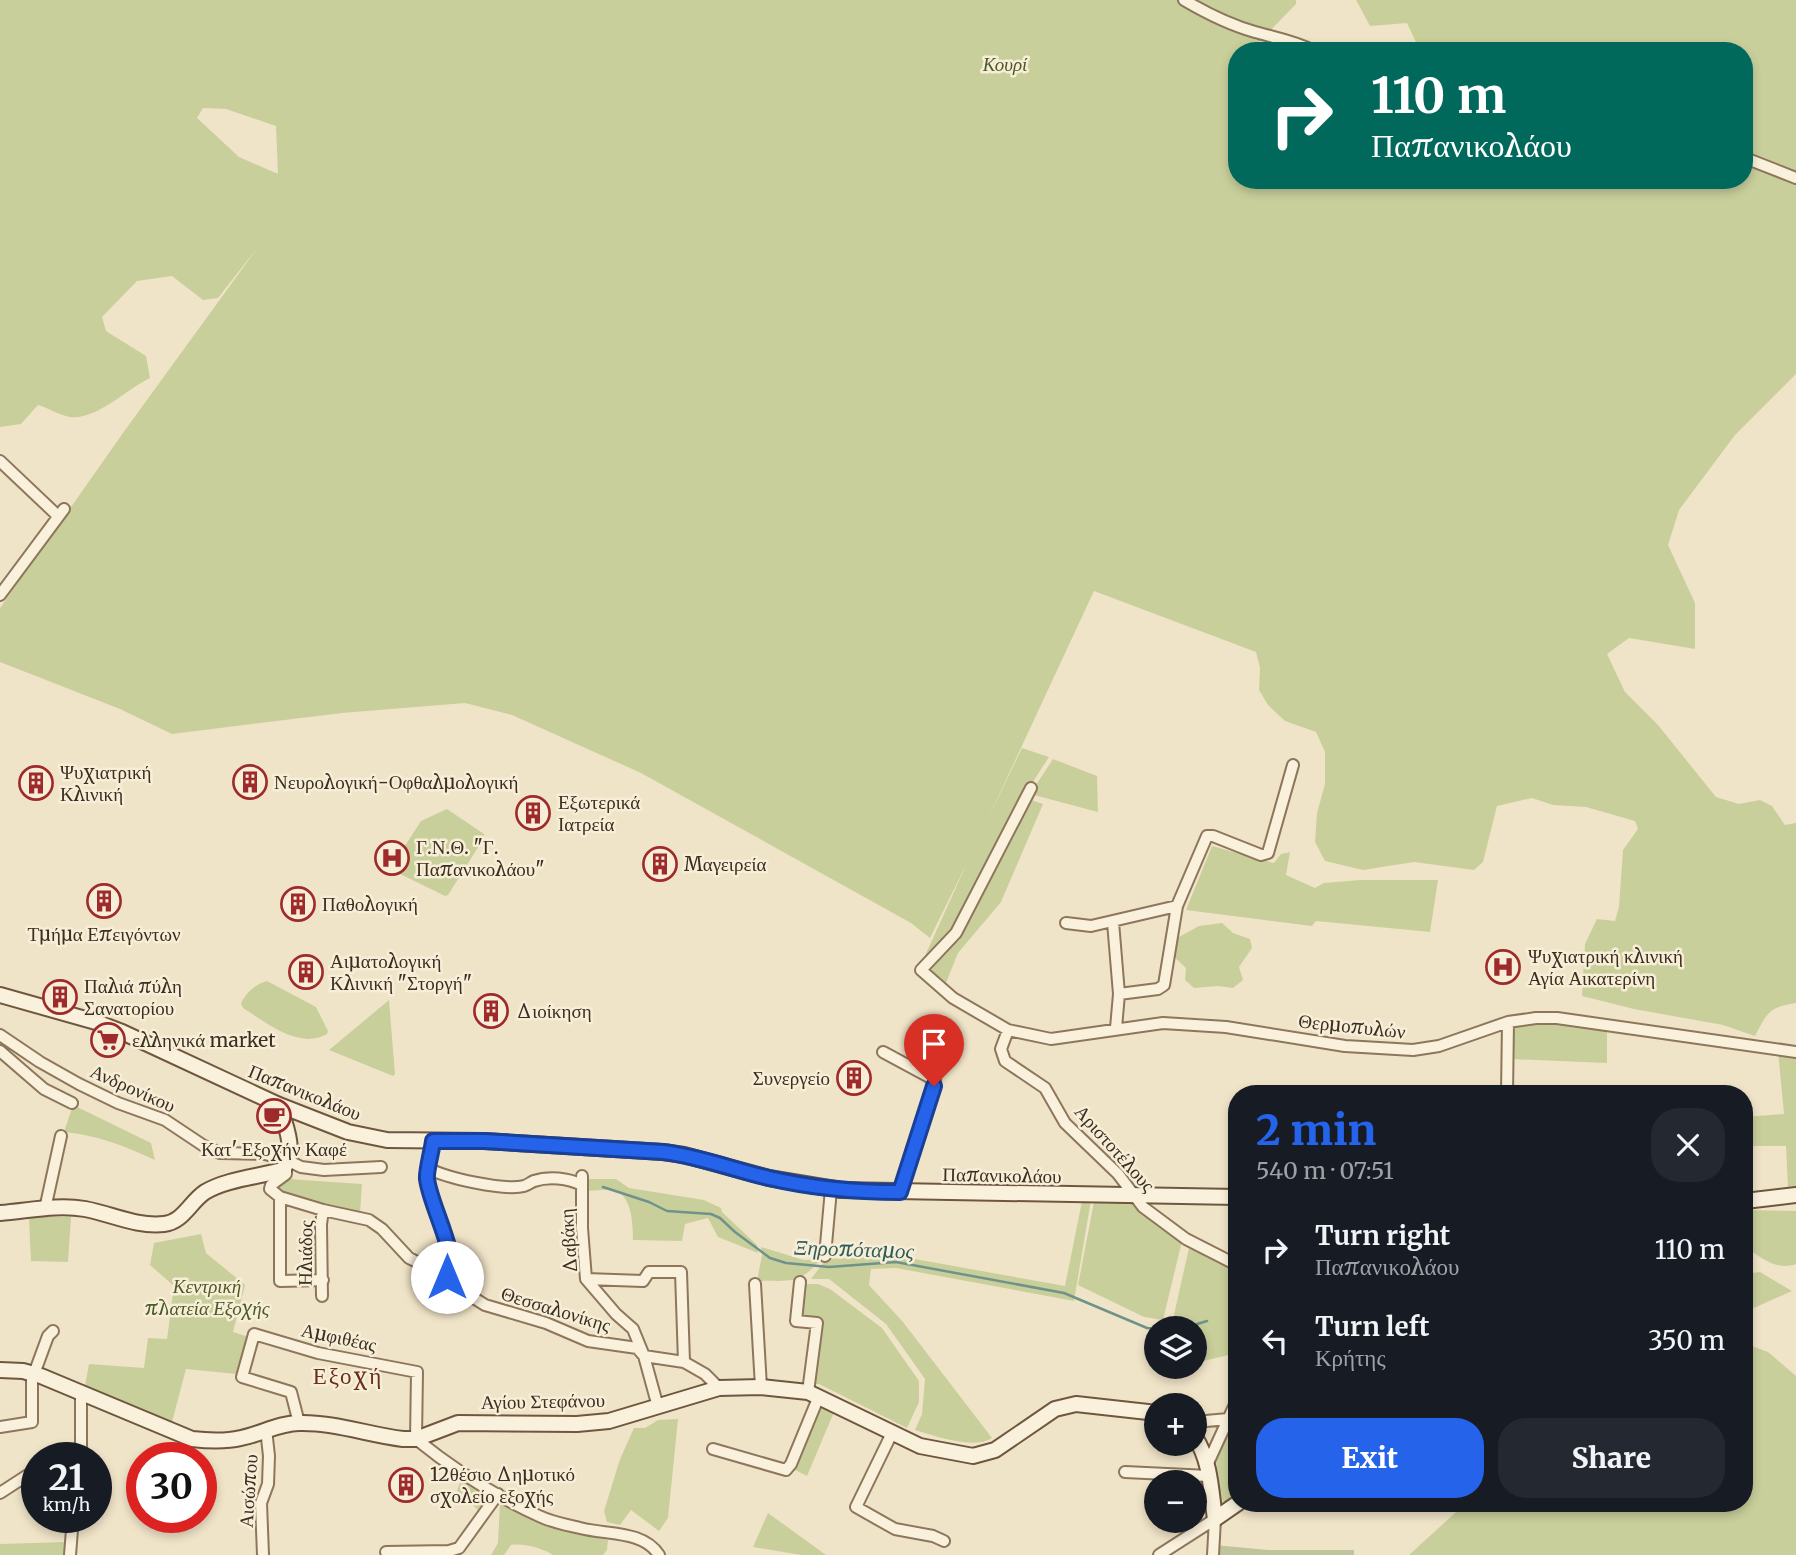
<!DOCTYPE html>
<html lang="en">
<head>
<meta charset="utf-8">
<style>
  body { margin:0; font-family:Merriweather,serif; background:#242831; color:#f1f3f6; height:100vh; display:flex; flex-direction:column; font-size:26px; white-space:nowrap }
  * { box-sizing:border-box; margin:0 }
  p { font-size:23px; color:#9ea1a6 }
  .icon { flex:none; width:38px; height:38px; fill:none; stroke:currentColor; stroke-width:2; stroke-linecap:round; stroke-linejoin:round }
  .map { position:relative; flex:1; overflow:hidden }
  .drawer { position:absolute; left:1228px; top:1085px; width:525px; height:427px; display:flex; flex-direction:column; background:#171b24; border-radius:28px; box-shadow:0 4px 10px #0003 }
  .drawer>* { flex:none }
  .banner { position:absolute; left:1228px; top:42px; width:525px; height:147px; border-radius:28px; box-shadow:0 4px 10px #0003; background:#00695c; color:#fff; overflow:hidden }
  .fabs { position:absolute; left:1144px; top:1316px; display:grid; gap:14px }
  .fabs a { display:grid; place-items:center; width:63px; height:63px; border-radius:50%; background:#171b24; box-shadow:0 4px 10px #0003; font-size:35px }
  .speed { position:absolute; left:21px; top:1442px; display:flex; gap:14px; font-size:35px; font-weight:700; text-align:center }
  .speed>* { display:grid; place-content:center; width:91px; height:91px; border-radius:50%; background:#171b24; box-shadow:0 4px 10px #0003; line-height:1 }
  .speed small { font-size:18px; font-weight:400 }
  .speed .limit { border:10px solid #d22; background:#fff; color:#111 }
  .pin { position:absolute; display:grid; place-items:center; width:60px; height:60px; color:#fff; margin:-72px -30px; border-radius:50% 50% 50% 0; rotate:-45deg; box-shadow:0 0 7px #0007 }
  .pin .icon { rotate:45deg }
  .me { position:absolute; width:77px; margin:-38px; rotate:0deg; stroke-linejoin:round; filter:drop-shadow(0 0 5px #0008) }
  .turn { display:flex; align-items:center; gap:24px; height:147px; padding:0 28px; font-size:32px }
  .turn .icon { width:91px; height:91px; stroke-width:2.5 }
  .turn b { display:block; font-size:49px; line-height:60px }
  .round { display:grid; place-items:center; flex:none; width:74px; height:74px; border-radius:28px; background:#242831 }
  .head { display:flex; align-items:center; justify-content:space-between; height:119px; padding:0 28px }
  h1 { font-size:42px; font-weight:800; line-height:52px; color:#2563eb }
  .action { display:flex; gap:14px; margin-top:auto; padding:14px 28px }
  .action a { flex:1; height:80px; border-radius:28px; background:#2563eb; color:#fff; font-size:28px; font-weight:800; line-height:80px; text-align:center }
  .action a+a { background:#242831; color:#f1f3f6 }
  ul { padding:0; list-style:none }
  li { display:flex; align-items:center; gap:21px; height:91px; padding:0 28px }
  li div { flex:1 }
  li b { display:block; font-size:26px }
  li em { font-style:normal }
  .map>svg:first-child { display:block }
  .green { fill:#c9cf9b; fill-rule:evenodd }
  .cemetery { fill:#bfc49a }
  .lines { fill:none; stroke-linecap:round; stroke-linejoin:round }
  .stream { stroke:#6f938a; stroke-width:2.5 }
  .street-casing { stroke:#8d765c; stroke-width:14 }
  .secondary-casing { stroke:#6f573f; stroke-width:18 }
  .street { stroke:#faf1dc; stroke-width:10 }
  .secondary { stroke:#faf1dc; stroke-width:14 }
  .route-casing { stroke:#184099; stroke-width:18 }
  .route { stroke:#2563eb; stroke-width:12 }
  .labels { text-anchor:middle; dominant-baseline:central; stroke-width:5; stroke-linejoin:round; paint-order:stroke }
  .park-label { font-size:19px; font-style:italic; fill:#4d5a26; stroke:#f7eed8 }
  .poi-label { font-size:19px; fill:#3d2e20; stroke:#f7eed8; text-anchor:start }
  .street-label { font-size:19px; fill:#3d2e20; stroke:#f7eed8 }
  .water-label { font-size:21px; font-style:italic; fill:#2f5d5a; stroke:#f7eed8 }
  .quarter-label { font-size:23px; letter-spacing:2px; fill:#6b2e1e; stroke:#f7eed8 }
</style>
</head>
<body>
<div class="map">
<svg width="1796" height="1555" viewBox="0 0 1796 1555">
  <rect width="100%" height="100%" fill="#f0e4c8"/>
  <path class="green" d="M 0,0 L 1296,0 L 1296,4 L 1255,46 L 1269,51 L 1237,51 L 1237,180 L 1745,180 L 1745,51 L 1420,51 L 1407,23 L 1370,26 L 1356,0 L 1796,0 L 1796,374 L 1735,435 L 1679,510 L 1668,545 L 1695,603 L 1695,649 L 1629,638 L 1607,654 L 1625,692 L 1658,725 L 1716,797 L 1739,804 L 1760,800 L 1772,806 L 1785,825 L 1796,823 L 1796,1003 C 1769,1007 1767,1013 1755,1036 L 1723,1025 L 1634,1009 L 1582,996 L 1585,944 L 1597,919 L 1615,921 L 1619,907 L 1623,850 L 1638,829 L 1635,821 L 1586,807 L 1553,805 L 1532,798 L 1497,806 L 1483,862 L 1474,870 L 1414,862 L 1363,870 L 1325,861 L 1315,842 L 1317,813 L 1325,784 L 1325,752 L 1316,732 L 1285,721 L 1268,705 L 1259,690 L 1260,668 L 1256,652 L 1094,591 L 986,823 L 1022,748 L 1049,757 L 1027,791 L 954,931 L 926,959 L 924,958 L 967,863 L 930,938 L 911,923 L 641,773 L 512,715 L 465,703 L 342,713 L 172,734 L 120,709 L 0,662 L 0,608 L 123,433 L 258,247 L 218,298 L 203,300 L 172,276 L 137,281 L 102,317 L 106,331 L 146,356 L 150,378 C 125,390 97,420 70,417 C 59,415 48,408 38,405 L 21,424 L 0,427 ZM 203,108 L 226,109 L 276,126 L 278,174 L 239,157 L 197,118 Z
    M 1053,759 L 1097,776 L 1098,812 L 1030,794 Z
    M 1028,799 L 1043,804 L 1001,902 L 958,953 L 944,988 L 924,970 L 959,935 Z
    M 447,809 L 484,834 L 484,838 L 448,895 L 445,896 L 390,869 L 421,821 Z
    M 1212,846 L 1274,863 L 1281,854 L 1290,852 L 1286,875 L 1315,888 L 1324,883 L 1360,880 L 1438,880 L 1430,932 L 1316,921 L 1312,926 L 1186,910 Z
    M 1222,923 L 1233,933 L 1250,939 L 1252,948 L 1239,967 L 1243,980 L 1233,988 L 1218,986 L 1194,988 L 1185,980 L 1186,968 L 1173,956 L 1179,937 L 1199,926 Z
    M 267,981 L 316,1007 L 328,1031 L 327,1034 C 299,1050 267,1023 243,1008 L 241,1004 C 244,994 257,983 267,981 Z
    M 389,1000 L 395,1074 L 393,1076 L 329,1050 Z
    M 1554,1022 L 1607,1027 L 1607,1063 L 1511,1059 L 1512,1026 Z
    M 1778,1051 L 1796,1054 L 1796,1188 L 1788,1188 L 1786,1146 L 1745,1146 L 1745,1117 L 1784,1114 Z
    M 73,1105 L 151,1143 L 155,1160 C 125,1146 97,1135 64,1132 Z
    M 289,1179 L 362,1184 L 360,1214 L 279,1193 L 280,1185 Z
    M 583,1179 L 616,1179 L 629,1188 L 704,1200 L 721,1208 L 722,1212 L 757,1245 L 758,1253 L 718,1237 L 708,1218 L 685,1224 L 682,1241 L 633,1240 C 633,1224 632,1193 612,1190 C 603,1189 592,1191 583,1191 Z
    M 1091,1200 L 1074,1301 L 896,1268 L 871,1269 L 869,1285 L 903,1322 L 992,1438 C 974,1450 935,1436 915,1430 L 922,1414 L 925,1379 L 886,1324 L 829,1279 L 811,1279 L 826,1259 L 898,1256 L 1065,1286 L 1082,1201 Z
    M 1094,1202 L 1134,1202 L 1182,1241 L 1163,1320 L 1144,1317 L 1078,1285 Z
    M 1751,1210 L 1796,1211 L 1796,1264 C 1777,1271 1761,1258 1746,1247 L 1745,1218 Z
    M 36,1217 L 71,1217 L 68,1262 L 31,1261 L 29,1219 Z
    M 201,1234 L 206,1253 L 245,1285 L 233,1332 L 249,1337 L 237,1374 L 186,1369 L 172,1422 L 85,1386 L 89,1364 L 144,1368 L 148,1338 L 167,1339 L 174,1286 L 150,1265 L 154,1243 Z
    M 761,1247 L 804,1260 L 821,1259 C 798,1286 791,1280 757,1281 L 762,1255 Z
    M 1189,1248 L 1237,1271 L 1237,1353 L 1195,1363 L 1195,1328 L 1171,1328 Z
    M 1760,1272 L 1792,1291 L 1745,1312 L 1745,1274 Z
    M 803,1284 L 818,1284 L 830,1289 L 882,1328 L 919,1381 L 919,1402 L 907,1428 L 819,1384 L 813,1384 L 822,1320 L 803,1316 Z
    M 1752,1346 L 1768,1352 L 1796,1376 L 1796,1555 L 1409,1555 L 1466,1503 L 1745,1503 L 1745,1347 Z
    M 820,1406 L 834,1412 L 807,1476 L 793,1469 Z
    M 1237,1412 L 1237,1495 L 1224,1502 L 1220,1501 L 1216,1461 Z
    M 678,1419 L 668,1518 L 659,1531 L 631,1510 L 620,1525 L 607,1522 L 604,1511 L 620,1459 L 634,1428 L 645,1428 L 658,1420 Z
    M 462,1477 L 488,1495 L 478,1510 L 457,1491 Z
    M 500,1502 C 513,1505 525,1517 538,1523 C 560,1532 585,1534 608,1540 L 607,1550 L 603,1555 L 553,1555 C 542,1548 523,1543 511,1545 L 504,1555 L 491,1555 L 498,1543 Z
    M 768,1513 L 826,1555 L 801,1555 L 753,1547 Z
    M 66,1542 L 66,1555 L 0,1555 L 0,1544 Z"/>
  <path class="cemetery" d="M 1214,1545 L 1268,1550 L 1354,1550 L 1354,1555 L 1214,1555 Z"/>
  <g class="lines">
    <path class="stream" d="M 603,1187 L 649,1202 L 667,1211 L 711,1214 L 720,1218 L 735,1232 L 770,1258 L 786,1263 L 829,1267 L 896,1262 L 1064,1293 L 1147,1328 L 1157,1329
      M 1184,1328 L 1207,1321"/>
    <g class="street-casing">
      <path id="street" d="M 1184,0 C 1206,13 1230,25 1255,32 C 1276,38 1295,41 1314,51
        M 1745,158 L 1796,178
        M 0,461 L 58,516
        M 0,595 L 64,509
        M 1031,788 L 956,933 L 921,970 L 953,998 L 1008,1030 L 1051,1039 L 1163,1023 L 1226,1027 L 1345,1046 L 1413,1050 L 1439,1046 L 1508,1022 L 1536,1018 L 1557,1018 L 1796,1052
        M 1113,922 L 1119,994 L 1116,1028
        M 1066,923 L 1091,926 L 1177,906
        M 1119,994 L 1158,989 L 1164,985 L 1177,906 L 1207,836 L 1213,836 L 1261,855 L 1268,853 L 1293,765
        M 1008,1030 L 1001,1049 L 1005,1061 L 1045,1088 L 1065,1123 L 1118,1174 L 1143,1207 L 1186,1239 L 1237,1265
        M 0,1035 L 40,1062 L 79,1084 L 118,1103 L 165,1120 L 204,1146 L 220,1153 L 265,1154 L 287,1160 L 301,1167 L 324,1170 L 381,1167
        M 0,1051 L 44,1089 L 72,1103
        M 883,1052 L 935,1080 L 900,1193
        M 1507,1094 L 1508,1022
        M 433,1141 C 432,1151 426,1171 427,1179 C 431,1208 457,1250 450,1279
        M 286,1165 L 286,1174 L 271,1185 L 270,1189 L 280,1197 L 323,1210 L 369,1220 L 382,1229 L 409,1258 L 447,1277 L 461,1290 L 485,1305 L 546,1323 L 588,1341 L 637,1348 L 644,1356 L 684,1362 L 705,1374 L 719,1388
        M 428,1168 C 445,1178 505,1191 524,1186 C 528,1185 531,1182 534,1181 C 549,1176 568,1178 582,1185
        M 582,1176 L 582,1228 L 586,1279 L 616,1314 L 633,1329 L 644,1356 L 658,1407
        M 280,1197 L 280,1281 L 323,1280
        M 45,1209 L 61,1136
        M 825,1256 L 831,1189
        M 586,1279 L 643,1281 L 649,1272 L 681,1272 L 684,1362
        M 800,1282 L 796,1321 L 817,1323 L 808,1392
        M 755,1284 L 761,1387
        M 322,1296 L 321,1224 L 323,1210
        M 34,1374 L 48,1336 L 53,1331
        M 81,1391 L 81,1458
        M 1195,1422 L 1228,1419
        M 299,1423 L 291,1392 L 242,1377 L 254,1334 L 318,1353 L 417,1372 L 416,1439 C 453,1469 495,1496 539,1516 C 551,1522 567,1525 580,1528 C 606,1535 643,1530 659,1555
        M 0,1427 L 32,1422 L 32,1373
        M 892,1433 L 856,1507 L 895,1529 L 933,1536 L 944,1541
        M 713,1449 L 786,1470 L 791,1464 L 819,1396
        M 67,1458 L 82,1453
        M 1208,1463 L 1237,1400
        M 1125,1472 L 1209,1476
        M 0,1493 L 37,1469
        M 386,1552 L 449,1551 L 459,1548 L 498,1494
        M 70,1555 L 73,1517
        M 263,1555 L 261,1503 L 268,1484 L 269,1456 L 266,1429
        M 1159,1555 L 1215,1519
        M 1213,1555 L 1215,1519"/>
    </g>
    <g class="secondary-casing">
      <path id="secondary" d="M 0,995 L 96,1022 L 122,1032 L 279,1105 L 348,1132 L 387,1140 L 484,1141 L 663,1152 L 684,1155 L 769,1178 L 841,1190 L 1237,1197
        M 1745,1201 L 1796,1195
        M 0,1213 C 28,1211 57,1204 85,1209 C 112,1214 136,1227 164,1224 C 183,1222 190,1202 205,1192 C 227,1179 258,1177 282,1170 C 298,1154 285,1123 279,1105
        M 0,1370 L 23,1371 L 41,1376 L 192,1439 C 209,1441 224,1442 241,1438 C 261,1434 279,1423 299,1423 C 334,1422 369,1435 403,1439 L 416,1439 L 458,1423 L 577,1424 L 609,1421 L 719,1388 L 761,1387 L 808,1392 L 920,1446 L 973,1456 L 995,1450 L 1055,1409 L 1076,1404 L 1157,1413
        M 1195,1437 C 1211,1462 1211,1491 1215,1519 L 1238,1503"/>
    </g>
    <use href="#street" class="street"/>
    <use href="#secondary" class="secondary"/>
  </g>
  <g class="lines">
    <g class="route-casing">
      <path id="route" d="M 447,1277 L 450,1279 C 457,1250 431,1208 427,1179 C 426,1171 432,1151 433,1141 L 484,1141 L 663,1152 C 699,1156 734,1170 769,1178 C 812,1188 856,1192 900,1192 L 934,1086"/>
    </g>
    <use href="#route" class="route"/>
  </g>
  <defs>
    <g id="building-ring" transform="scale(1.75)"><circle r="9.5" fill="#f7eed8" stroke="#9e2a2b" stroke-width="1.5"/><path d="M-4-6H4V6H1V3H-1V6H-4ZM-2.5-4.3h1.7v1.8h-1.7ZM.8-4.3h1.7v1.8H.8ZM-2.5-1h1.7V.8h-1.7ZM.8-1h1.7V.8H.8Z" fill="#9e2a2b"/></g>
    <g id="hospital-ring" transform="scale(1.75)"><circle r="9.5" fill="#f7eed8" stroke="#9e2a2b" stroke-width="1.5"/><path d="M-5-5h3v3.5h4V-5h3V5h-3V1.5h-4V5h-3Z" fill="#9e2a2b"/></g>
    <g id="supermarket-ring" transform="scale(1.75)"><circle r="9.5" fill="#f7eed8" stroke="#9e2a2b" stroke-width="1.5"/><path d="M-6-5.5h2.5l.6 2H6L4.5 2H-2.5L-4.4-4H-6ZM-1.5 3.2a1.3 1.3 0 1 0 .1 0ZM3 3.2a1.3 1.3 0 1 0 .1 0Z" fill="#9e2a2b"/></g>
    <g id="cafe-ring" transform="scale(1.75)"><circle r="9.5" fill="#f7eed8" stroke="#9e2a2b" stroke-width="1.5"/><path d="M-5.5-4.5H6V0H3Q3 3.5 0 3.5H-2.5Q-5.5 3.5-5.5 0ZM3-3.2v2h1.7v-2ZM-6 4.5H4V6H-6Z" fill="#9e2a2b"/></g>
  </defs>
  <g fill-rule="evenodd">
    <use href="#building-ring" x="250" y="782"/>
    <use href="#building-ring" x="36" y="783"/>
    <use href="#building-ring" x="533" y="813"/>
    <use href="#hospital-ring" x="392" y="858"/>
    <use href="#building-ring" x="660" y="864"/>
    <use href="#building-ring" x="104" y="901"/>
    <use href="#building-ring" x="298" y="904"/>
    <use href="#hospital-ring" x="1503" y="967"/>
    <use href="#building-ring" x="306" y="972"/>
    <use href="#building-ring" x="60" y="997"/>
    <use href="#building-ring" x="491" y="1011"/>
    <use href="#supermarket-ring" x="108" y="1040"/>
    <use href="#building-ring" x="854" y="1078"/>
    <use href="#cafe-ring" x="274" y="1116"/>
    <use href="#building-ring" x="406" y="1485"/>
  </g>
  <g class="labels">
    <g class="park-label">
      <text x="1005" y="64">Κουρί</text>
      <text x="207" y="1286">Κεντρική<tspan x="207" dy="22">πλατεία Εξοχής</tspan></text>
    </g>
    <g class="poi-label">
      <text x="60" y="772">Ψυχιατρική<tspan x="60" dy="22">Κλινική</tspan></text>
      <text x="274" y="782">Νευρολογική-Οφθαλμολογική</text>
      <text x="558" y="802">Εξωτερικά<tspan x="558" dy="22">Ιατρεία</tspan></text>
      <text x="416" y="847">Γ.Ν.Θ. "Γ.<tspan x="416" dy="22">Παπανικολάου"</tspan></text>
      <text x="684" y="864">Μαγειρεία</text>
      <text x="322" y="904">Παθολογική</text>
      <text x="104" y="934" text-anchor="middle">Τμήμα Επειγόντων</text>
      <text x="1528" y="956">Ψυχιατρική κλινική<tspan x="1528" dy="22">Αγία Αικατερίνη</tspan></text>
      <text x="330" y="961">Αιματολογική<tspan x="330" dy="22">Κλινική "Στοργή"</tspan></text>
      <text x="84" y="986">Παλιά πύλη<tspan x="84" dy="22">Σανατορίου</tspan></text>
      <text x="516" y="1011">Διοίκηση</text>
      <text x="132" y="1040">ελληνικά market</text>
      <text x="830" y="1078" text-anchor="end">Συνεργείο</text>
      <text x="274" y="1149" text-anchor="middle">Κατ' Εξοχήν Καφέ</text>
      <text x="430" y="1474">12θέσιο Δημοτικό<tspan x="430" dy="22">σχολείο εξοχής</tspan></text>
    </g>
    <g class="street-label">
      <text transform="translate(1352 1026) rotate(6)">Θερμοπυλών</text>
      <text transform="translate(133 1088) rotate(24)">Ανδρονίκου</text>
      <text transform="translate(305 1092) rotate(22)">Παπανικολάου</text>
      <text transform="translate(1115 1148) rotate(48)">Αριστοτέλους</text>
      <text transform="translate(1002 1175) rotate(1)">Παπανικολάου</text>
      <text transform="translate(568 1241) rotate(-94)">Δαβάκη</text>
      <text transform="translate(305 1253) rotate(-89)">Ηλιάδος</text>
      <text transform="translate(556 1309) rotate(17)">Θεσσαλονίκης</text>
      <text transform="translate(339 1337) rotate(12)">Αμφιθέας</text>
      <text transform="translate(543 1401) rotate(-1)">Αγίου Στεφάνου</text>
      <text transform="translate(248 1491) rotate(-86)">Αισώπου</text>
    </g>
    <g class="water-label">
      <text transform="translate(854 1249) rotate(2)">Ξηροπόταμος</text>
    </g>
    <g class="quarter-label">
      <text x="348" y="1375">Εξοχή</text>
    </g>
  </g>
</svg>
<div class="fabs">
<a><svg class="icon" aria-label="layers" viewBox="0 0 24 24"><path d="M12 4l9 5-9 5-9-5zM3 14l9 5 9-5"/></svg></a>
<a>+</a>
<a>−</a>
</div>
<div class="speed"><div>21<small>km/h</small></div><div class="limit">30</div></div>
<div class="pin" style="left:934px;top:1086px;background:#d93025"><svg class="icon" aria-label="arrive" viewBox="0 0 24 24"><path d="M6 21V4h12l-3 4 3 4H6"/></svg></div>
<svg class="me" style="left:447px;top:1277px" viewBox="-20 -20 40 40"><circle r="19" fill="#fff"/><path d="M0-13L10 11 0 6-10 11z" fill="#2563eb"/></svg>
<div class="banner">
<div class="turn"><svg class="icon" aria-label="right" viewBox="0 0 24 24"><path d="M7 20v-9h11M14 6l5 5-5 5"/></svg><div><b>110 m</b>Παπανικολάου</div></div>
</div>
<section class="drawer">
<div class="head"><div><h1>2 min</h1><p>540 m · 07:51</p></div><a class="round"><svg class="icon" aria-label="close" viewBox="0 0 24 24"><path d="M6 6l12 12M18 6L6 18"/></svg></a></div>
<ul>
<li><svg class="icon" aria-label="right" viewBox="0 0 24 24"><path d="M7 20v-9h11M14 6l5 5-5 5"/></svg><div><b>Turn right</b><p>Παπανικολάου</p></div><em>110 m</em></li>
<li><svg class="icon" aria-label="left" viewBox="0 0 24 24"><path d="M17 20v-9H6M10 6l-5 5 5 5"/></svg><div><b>Turn left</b><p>Κρήτης</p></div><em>350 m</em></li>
</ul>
<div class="action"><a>Exit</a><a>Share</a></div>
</section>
</div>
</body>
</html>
